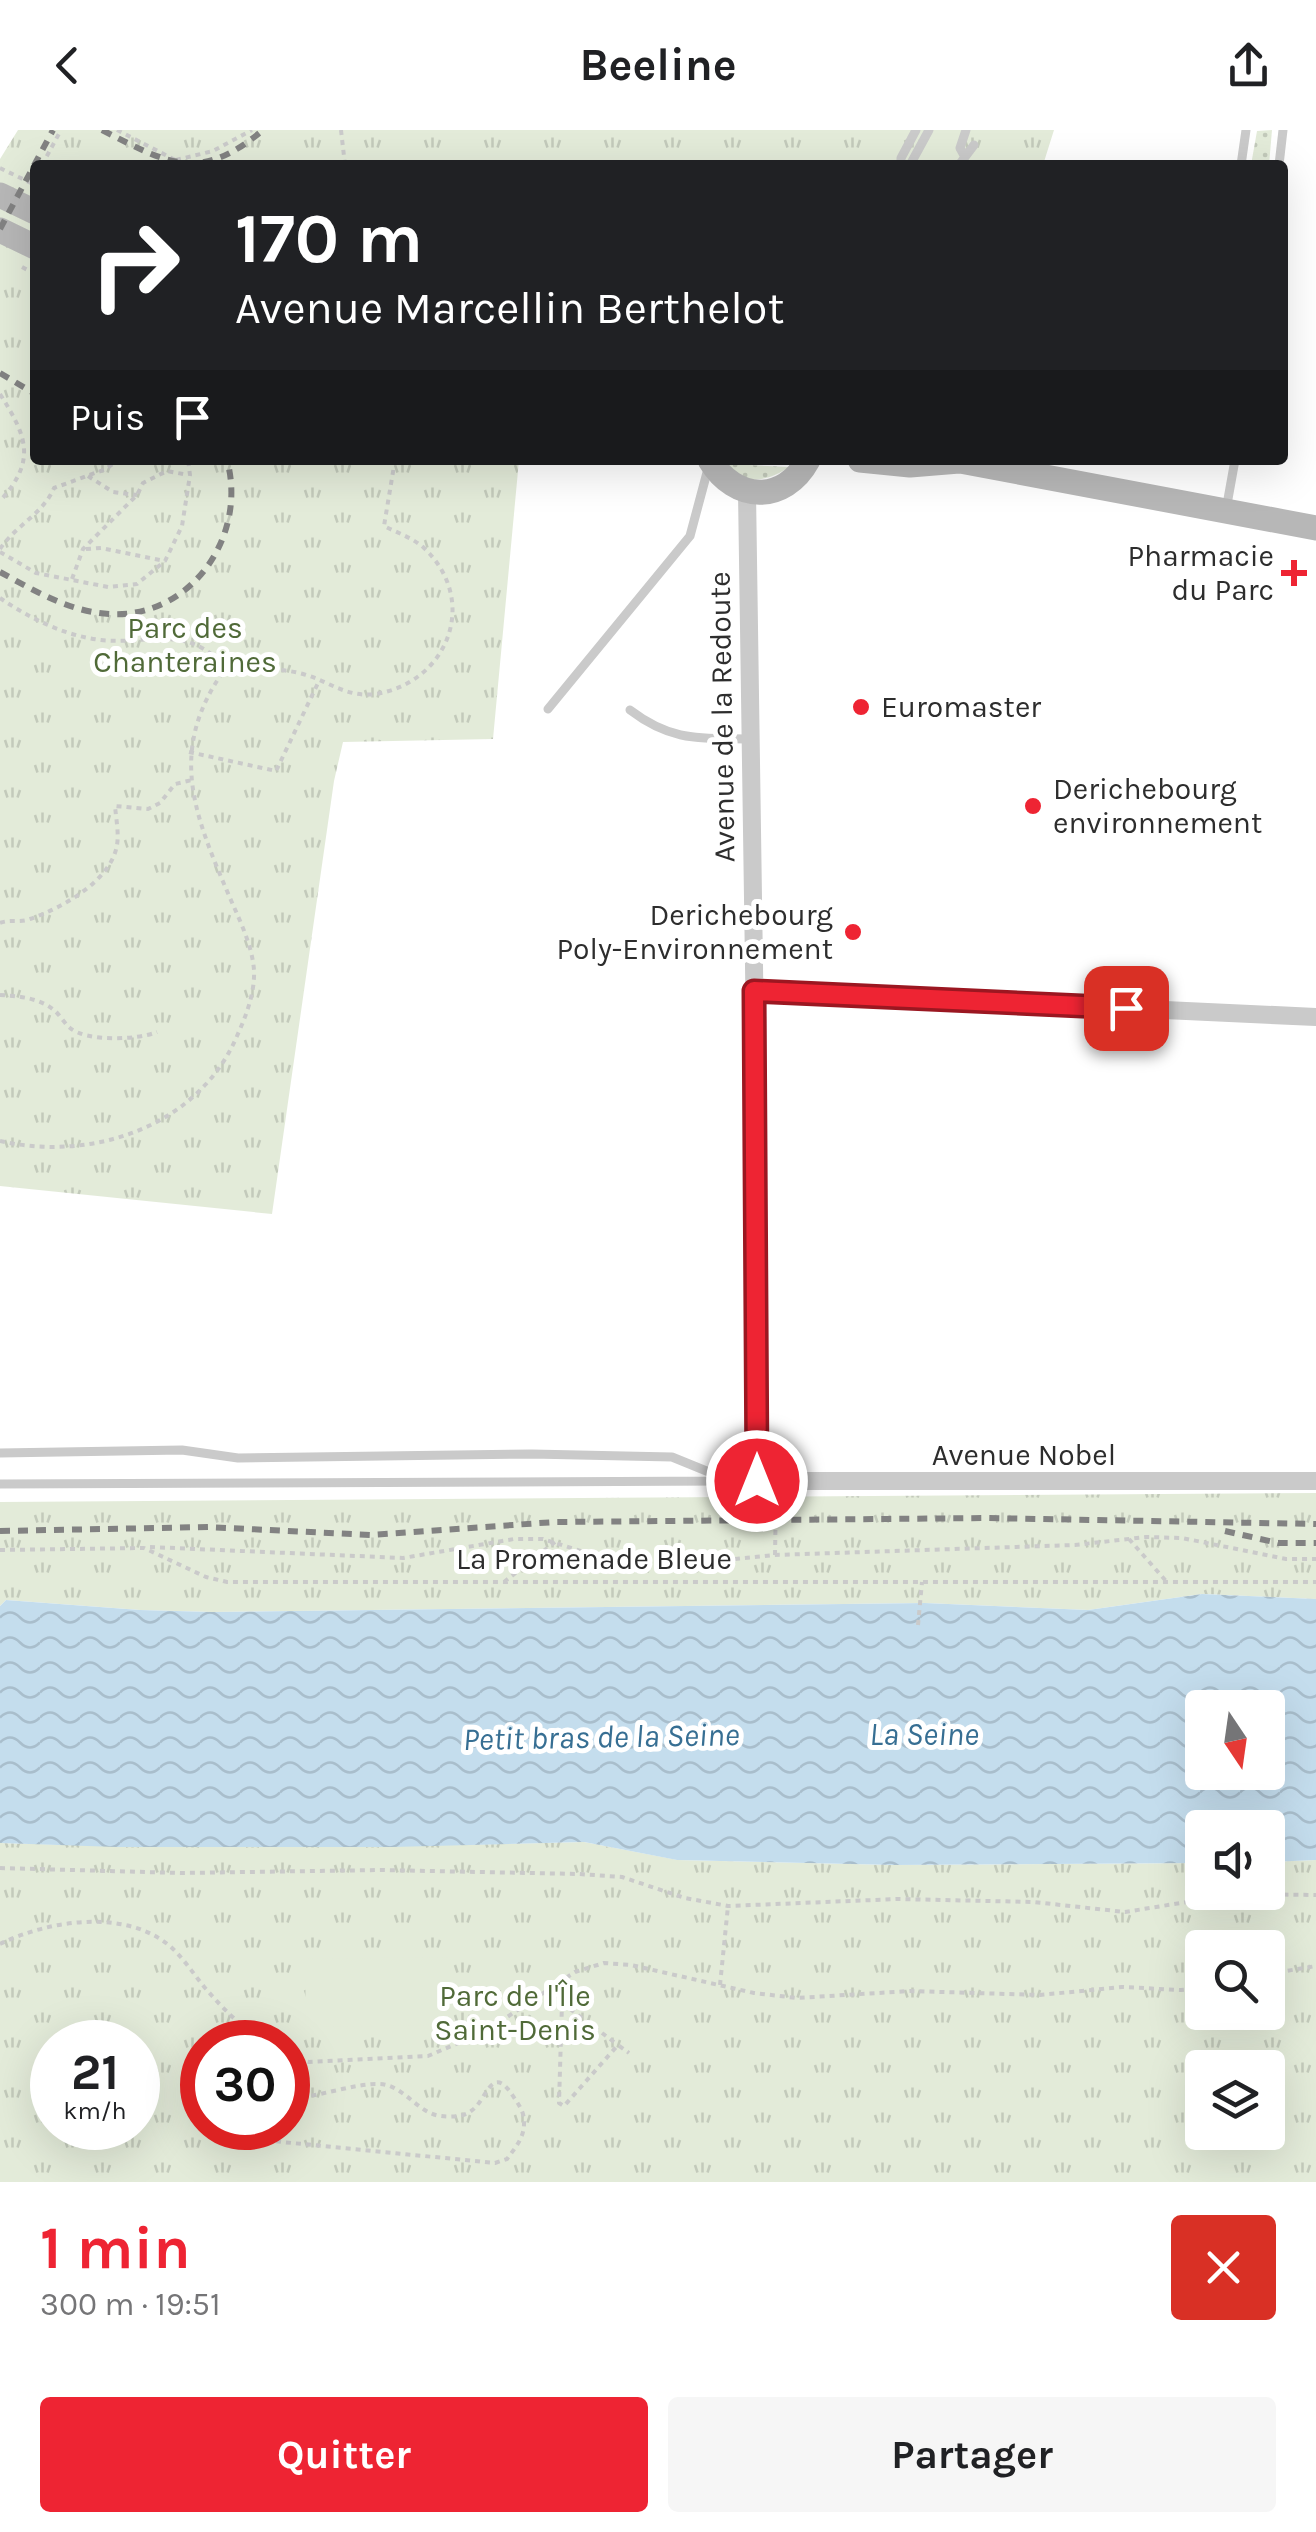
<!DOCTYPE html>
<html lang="fr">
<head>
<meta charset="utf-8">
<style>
  body { margin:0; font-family:Karla,sans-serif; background:#f6f6f6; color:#202124; height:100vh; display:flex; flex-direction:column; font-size:38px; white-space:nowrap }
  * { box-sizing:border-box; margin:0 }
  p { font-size:32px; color:#757577 }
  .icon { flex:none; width:55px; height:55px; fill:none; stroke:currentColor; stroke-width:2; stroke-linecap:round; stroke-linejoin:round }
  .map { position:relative; height:2052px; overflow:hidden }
  .side { display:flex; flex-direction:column; background:#fff; flex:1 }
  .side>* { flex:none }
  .top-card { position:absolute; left:30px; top:30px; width:1258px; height:305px; border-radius:10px; box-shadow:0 10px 40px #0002; background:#202124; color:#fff; overflow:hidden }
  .needle { width:65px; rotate:167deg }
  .buttons { position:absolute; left:1185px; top:1560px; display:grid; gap:20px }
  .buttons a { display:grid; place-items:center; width:100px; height:100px; border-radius:10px; background:#fff; box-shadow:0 10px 40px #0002; font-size:50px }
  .speed { position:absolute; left:30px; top:1890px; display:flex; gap:20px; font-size:50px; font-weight:700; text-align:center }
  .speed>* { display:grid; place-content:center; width:130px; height:130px; border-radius:50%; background:#fff; box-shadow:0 10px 40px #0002; line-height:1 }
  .speed small { font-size:25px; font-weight:400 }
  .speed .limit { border:15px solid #d22; background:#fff; color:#111 }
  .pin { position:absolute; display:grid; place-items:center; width:85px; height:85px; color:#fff; margin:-42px; border-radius:20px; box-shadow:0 5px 15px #0006 }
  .me { position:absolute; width:110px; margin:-55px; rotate:0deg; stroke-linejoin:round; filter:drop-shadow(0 0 8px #0008) }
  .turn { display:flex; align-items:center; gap:35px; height:210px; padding:0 40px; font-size:45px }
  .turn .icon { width:130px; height:130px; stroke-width:2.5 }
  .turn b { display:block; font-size:70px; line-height:85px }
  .then { display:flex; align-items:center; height:95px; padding:0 40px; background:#0003; gap:20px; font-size:38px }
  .round { display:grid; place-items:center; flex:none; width:105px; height:105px; border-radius:10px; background:#f6f6f6 }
  .summary { display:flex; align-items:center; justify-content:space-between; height:170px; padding:0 40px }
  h1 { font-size:60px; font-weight:700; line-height:75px; color:#ee2433 }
  .primary-button { display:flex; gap:20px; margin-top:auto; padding:20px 40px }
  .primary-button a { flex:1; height:115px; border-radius:10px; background:#ee2433; color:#fff; font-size:40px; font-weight:700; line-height:115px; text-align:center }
  .primary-button a+a { background:#f6f6f6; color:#202124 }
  header { display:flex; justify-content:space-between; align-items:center; height:130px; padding:0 40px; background:#fff; font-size:45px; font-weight:700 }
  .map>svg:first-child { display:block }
  .grass { fill:url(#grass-dots) }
  .park { fill:url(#park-tufts); fill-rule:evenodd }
  .garden { fill:#e3ebd9 }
  .water { fill:url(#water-waves); fill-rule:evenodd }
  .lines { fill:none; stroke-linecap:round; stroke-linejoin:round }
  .path { stroke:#cacaca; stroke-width:4; stroke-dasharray:5 5; stroke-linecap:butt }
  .lane { stroke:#cacaca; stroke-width:9 }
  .street { stroke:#cacaca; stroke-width:18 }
  .secondary { stroke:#b7b7b7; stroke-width:25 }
  .rail { stroke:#828282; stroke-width:6; stroke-dasharray:10 8; stroke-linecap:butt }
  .route-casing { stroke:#9b1721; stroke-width:25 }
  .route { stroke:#ee2433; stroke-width:18 }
  .poi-dot { fill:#ee2433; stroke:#fff; stroke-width:4 }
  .labels { text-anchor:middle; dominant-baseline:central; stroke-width:10; stroke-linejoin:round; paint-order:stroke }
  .poi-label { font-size:30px; fill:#2d2d2d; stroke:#fff; text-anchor:end }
  .park-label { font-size:30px; fill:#506a38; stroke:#fff }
  .street-label { font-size:30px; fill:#2d2d2d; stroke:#fff }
  .water-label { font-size:32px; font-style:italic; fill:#376f93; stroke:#fff }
</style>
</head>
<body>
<header><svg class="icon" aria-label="back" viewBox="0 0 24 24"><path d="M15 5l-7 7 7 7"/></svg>Beeline<svg class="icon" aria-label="share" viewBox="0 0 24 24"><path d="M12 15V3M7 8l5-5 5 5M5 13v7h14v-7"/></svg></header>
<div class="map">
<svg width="1316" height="2052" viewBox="0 0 1316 2052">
  <defs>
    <pattern id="grass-dots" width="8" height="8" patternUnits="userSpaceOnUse" patternTransform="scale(2.5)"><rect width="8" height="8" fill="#e3ebd9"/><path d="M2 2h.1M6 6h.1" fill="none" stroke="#c3cabb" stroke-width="1.8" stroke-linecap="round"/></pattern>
    <pattern id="park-tufts" width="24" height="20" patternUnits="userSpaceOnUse" patternTransform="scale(2.5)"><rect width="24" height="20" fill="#e3ebd9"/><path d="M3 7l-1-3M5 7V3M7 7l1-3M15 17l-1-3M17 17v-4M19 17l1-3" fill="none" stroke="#c3cabb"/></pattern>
    <pattern id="water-waves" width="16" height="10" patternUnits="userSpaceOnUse" patternTransform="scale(2.5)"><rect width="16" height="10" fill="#c4dded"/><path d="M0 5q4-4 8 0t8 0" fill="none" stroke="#a9becc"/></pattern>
  </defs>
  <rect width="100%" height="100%" fill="#fff"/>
  <path class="grass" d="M 1272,0 L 1269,35 L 1251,35 L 1257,1 Z
    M 728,334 L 789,337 C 769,351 743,357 728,334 Z"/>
  <path class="park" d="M 18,0 L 1054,0 L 1043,35 L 35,35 L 35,330 L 519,330 L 493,609 L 343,612 L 334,651 L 272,1084 L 0,1056 L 0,29 Z
    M 1316,1363 L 1316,1469 L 1202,1464 L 1088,1480 L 925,1473 L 212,1482 L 140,1480 L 6,1470 L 0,1476 L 0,1372 Z
    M 584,1712 L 678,1730 L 894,1735 L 1202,1733 L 1202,1762 L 1268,1762 L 1268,1732 L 1316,1730 L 1316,2052 L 0,2052 L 0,1713 C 195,1719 389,1717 584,1712 ZM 1202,1818 L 1268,1818 L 1268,1882 L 1202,1882 ZM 52,1912 L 138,1912 L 138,1998 L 52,1998 ZM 202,1912 L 288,1912 L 288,1998 L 202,1998 ZM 1202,1938 L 1268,1938 L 1268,2002 L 1202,2002 Z"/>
  <path class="garden" d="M 450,1827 L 451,1895 L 306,1897 L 305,1829 Z"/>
  <path class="water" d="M 1202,1464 L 1316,1469 L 1316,1730 L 1268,1732 L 1268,1698 L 1202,1698 L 1202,1733 L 894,1735 L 677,1730 L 584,1712 L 393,1717 L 116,1717 L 0,1713 L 0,1476 L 6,1470 L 140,1480 L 212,1482 L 925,1473 L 1088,1480 ZM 1202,1578 L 1268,1578 L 1268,1642 L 1202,1642 Z"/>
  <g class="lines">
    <path class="path" d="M 117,0 L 185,35
      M 341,0 L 345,35
      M 176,30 L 213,21 L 252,0
      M 42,35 L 61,0
      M 0,38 L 35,55
      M 22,137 L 35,144
      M 0,264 C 28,308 36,331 0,371
      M 88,346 L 113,362 L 137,365
      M 0,419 C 16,395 43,384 54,358 L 106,339 L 118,330
      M 86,419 L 101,418 L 165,431
      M 0,422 L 36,443 L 108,457 L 137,454 L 165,431 L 182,396 L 190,345 L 188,330
      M 72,449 L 83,419 L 137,365 L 143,353 L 167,341 L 188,345
      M 0,468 C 29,488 65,506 101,510 C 150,515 188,493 225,538 C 250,540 279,537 303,544 C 329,551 346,568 376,564 C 448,552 480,471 424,418 C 413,408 398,403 384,396 L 395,330
      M 189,622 L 276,641 L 319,551
      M 0,793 C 10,789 20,793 30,789 C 62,778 111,751 117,715 C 119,703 116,688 115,676 L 148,679 L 160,673 L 175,654 L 192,650
      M 0,865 C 19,866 39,868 54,880 C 60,885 64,893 70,898 C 87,912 138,910 157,902
      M 0,1011 C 92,1032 198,997 237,906 C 246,886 255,863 254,840 C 252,815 240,791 230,768 C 195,686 166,621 225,539
      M 1129,1409 L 1166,1451
      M 150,1417 L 403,1428 L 514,1409 L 543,1409 L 603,1428 L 705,1432 L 775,1425 L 1075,1415 L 1146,1407 L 1182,1408 L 1286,1429 L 1316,1429
      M 0,1420 L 144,1418 L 206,1447 L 227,1452 L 1316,1452
      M 775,1425 L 776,1366
      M 504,1452 L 555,1412
      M 918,1495 L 922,1452
      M 0,1738 L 181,1743 L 380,1740 L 579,1744 L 622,1747 L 685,1768 L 728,1776 L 898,1769 L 1034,1772 L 1125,1782 L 1236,1764 L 1316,1765
      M 0,1814 C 49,1790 126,1778 171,1817 C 185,1830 194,1845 206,1859 C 223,1879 242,1897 263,1912
      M 1268,1844 L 1316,1836
      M 559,1852 L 562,1873 L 559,1973 L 564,1976 L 618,1915 L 629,1923
      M 720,1855 L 728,1776
      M 562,1873 L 618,1915
      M 288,1928 L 309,1932 L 428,1926 L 486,1901 L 575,1842 L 604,1833 L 631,1835 L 754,1863 L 797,1868 L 910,1861 L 1040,1865 L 1122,1857 L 1181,1860 L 1202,1858
      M 294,1966 L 298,1931
      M 229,1998 L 240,2006 L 282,2012 L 495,2033 L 507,2029 C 515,2018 524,2008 524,1994 C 525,1983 519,1975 513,1966 C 491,1932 487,1971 471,1981 C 463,1987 451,1987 441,1986 C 418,1984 404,1955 380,1954 C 353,1953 318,1968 288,1968"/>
    <path class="lane" d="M 965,27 L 960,18 L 966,0
      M 901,35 L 901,28 L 916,0
      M 910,35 L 929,0
      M 959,35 L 974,15
      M 1241,35 L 1246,0
      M 1279,35 L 1283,0
      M 1226,380 L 1235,330
      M 548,579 L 690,406 L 709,335
      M 630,580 C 672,612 700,608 750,609
      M 0,1323 L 182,1320 L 238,1328 L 532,1324 L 672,1327 L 731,1351
      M 0,1354 L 727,1351"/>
    <path class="street" d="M 747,362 L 757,1039 L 757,1351
      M 754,861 L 1316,887
      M 731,1351 L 1316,1351"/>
    <path class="secondary" d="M 0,65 L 35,82
      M 0,100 L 35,117
      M 710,330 C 735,372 784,374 808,330
      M 860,330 L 910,335 L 959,331
      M 955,330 L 1316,398"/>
    <path class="rail" d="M 102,0 C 167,33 199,54 263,0
      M 0,99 L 53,0
      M 0,243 L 35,264
      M 0,442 C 33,460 70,482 109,484 C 191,489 248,406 227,330
      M 0,1401 L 208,1397 L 371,1405 L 555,1392 L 986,1388 L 1316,1394
      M 1225,1401 L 1278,1413 L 1316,1413"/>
  </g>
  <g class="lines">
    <g class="route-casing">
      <path id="route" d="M 757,1351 L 754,861 L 1126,878"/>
    </g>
    <use href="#route" class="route"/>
  </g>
  <g class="poi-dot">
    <path d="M1289 428h10v10h10v10h-10v10h-10v-10h-10v-10h10z"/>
    <circle cx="861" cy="577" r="10"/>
    <circle cx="1033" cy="676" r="10"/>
    <circle cx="853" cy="802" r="10"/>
  </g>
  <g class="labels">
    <g class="poi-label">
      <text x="1274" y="426">Pharmacie<tspan x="1274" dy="34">du Parc</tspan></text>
      <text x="881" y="577" text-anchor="start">Euromaster</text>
      <text x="1053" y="659" text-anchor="start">Derichebourg<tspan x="1053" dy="34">environnement</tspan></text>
      <text x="833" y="785">Derichebourg<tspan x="833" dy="34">Poly-Environnement</tspan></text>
    </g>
    <g class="park-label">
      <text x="185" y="498">Parc des<tspan x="185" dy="34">Chanteraines</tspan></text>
      <text x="515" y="1866">Parc de l'Île<tspan x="515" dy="34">Saint-Denis</tspan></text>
    </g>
    <g class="street-label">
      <text transform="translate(722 587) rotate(-91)">Avenue de la Redoute</text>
      <text x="1024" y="1325">Avenue Nobel</text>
      <text x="594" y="1429">La Promenade Bleue</text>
    </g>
    <g class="water-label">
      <text x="924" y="1604">La Seine</text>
      <text transform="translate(601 1607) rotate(-1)">Petit bras de la Seine</text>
    </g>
  </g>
</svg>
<div class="buttons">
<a><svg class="needle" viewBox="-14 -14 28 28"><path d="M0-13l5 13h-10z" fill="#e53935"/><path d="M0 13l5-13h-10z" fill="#757577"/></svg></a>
<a><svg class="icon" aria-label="sound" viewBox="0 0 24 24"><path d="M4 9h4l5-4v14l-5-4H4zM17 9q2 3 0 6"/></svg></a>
<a><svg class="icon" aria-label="search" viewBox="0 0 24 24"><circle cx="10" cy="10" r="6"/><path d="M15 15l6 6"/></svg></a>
<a><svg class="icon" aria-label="layers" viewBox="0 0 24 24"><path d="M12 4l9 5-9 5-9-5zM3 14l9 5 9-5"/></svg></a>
</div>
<div class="speed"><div>21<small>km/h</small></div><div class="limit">30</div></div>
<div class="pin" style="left:1126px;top:878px;background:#d93025"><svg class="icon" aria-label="arrive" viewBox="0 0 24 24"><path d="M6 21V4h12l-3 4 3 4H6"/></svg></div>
<svg class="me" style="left:757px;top:1351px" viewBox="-20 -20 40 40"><circle r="17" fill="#ee2433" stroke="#fff" stroke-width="3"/><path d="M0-11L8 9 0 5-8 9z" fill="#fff"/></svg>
<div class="top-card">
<div class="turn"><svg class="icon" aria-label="right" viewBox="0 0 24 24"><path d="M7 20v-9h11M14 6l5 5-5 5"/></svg><div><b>170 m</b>Avenue Marcellin Berthelot</div></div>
<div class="then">Puis<svg class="icon" aria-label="arrive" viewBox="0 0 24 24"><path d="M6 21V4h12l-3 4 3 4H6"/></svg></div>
</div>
</div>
<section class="side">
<div class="summary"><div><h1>1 min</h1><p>300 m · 19:51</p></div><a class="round" style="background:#d93025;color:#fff"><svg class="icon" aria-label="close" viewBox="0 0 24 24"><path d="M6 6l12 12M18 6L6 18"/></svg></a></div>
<div class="primary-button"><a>Quitter</a><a>Partager</a></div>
</section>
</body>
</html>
